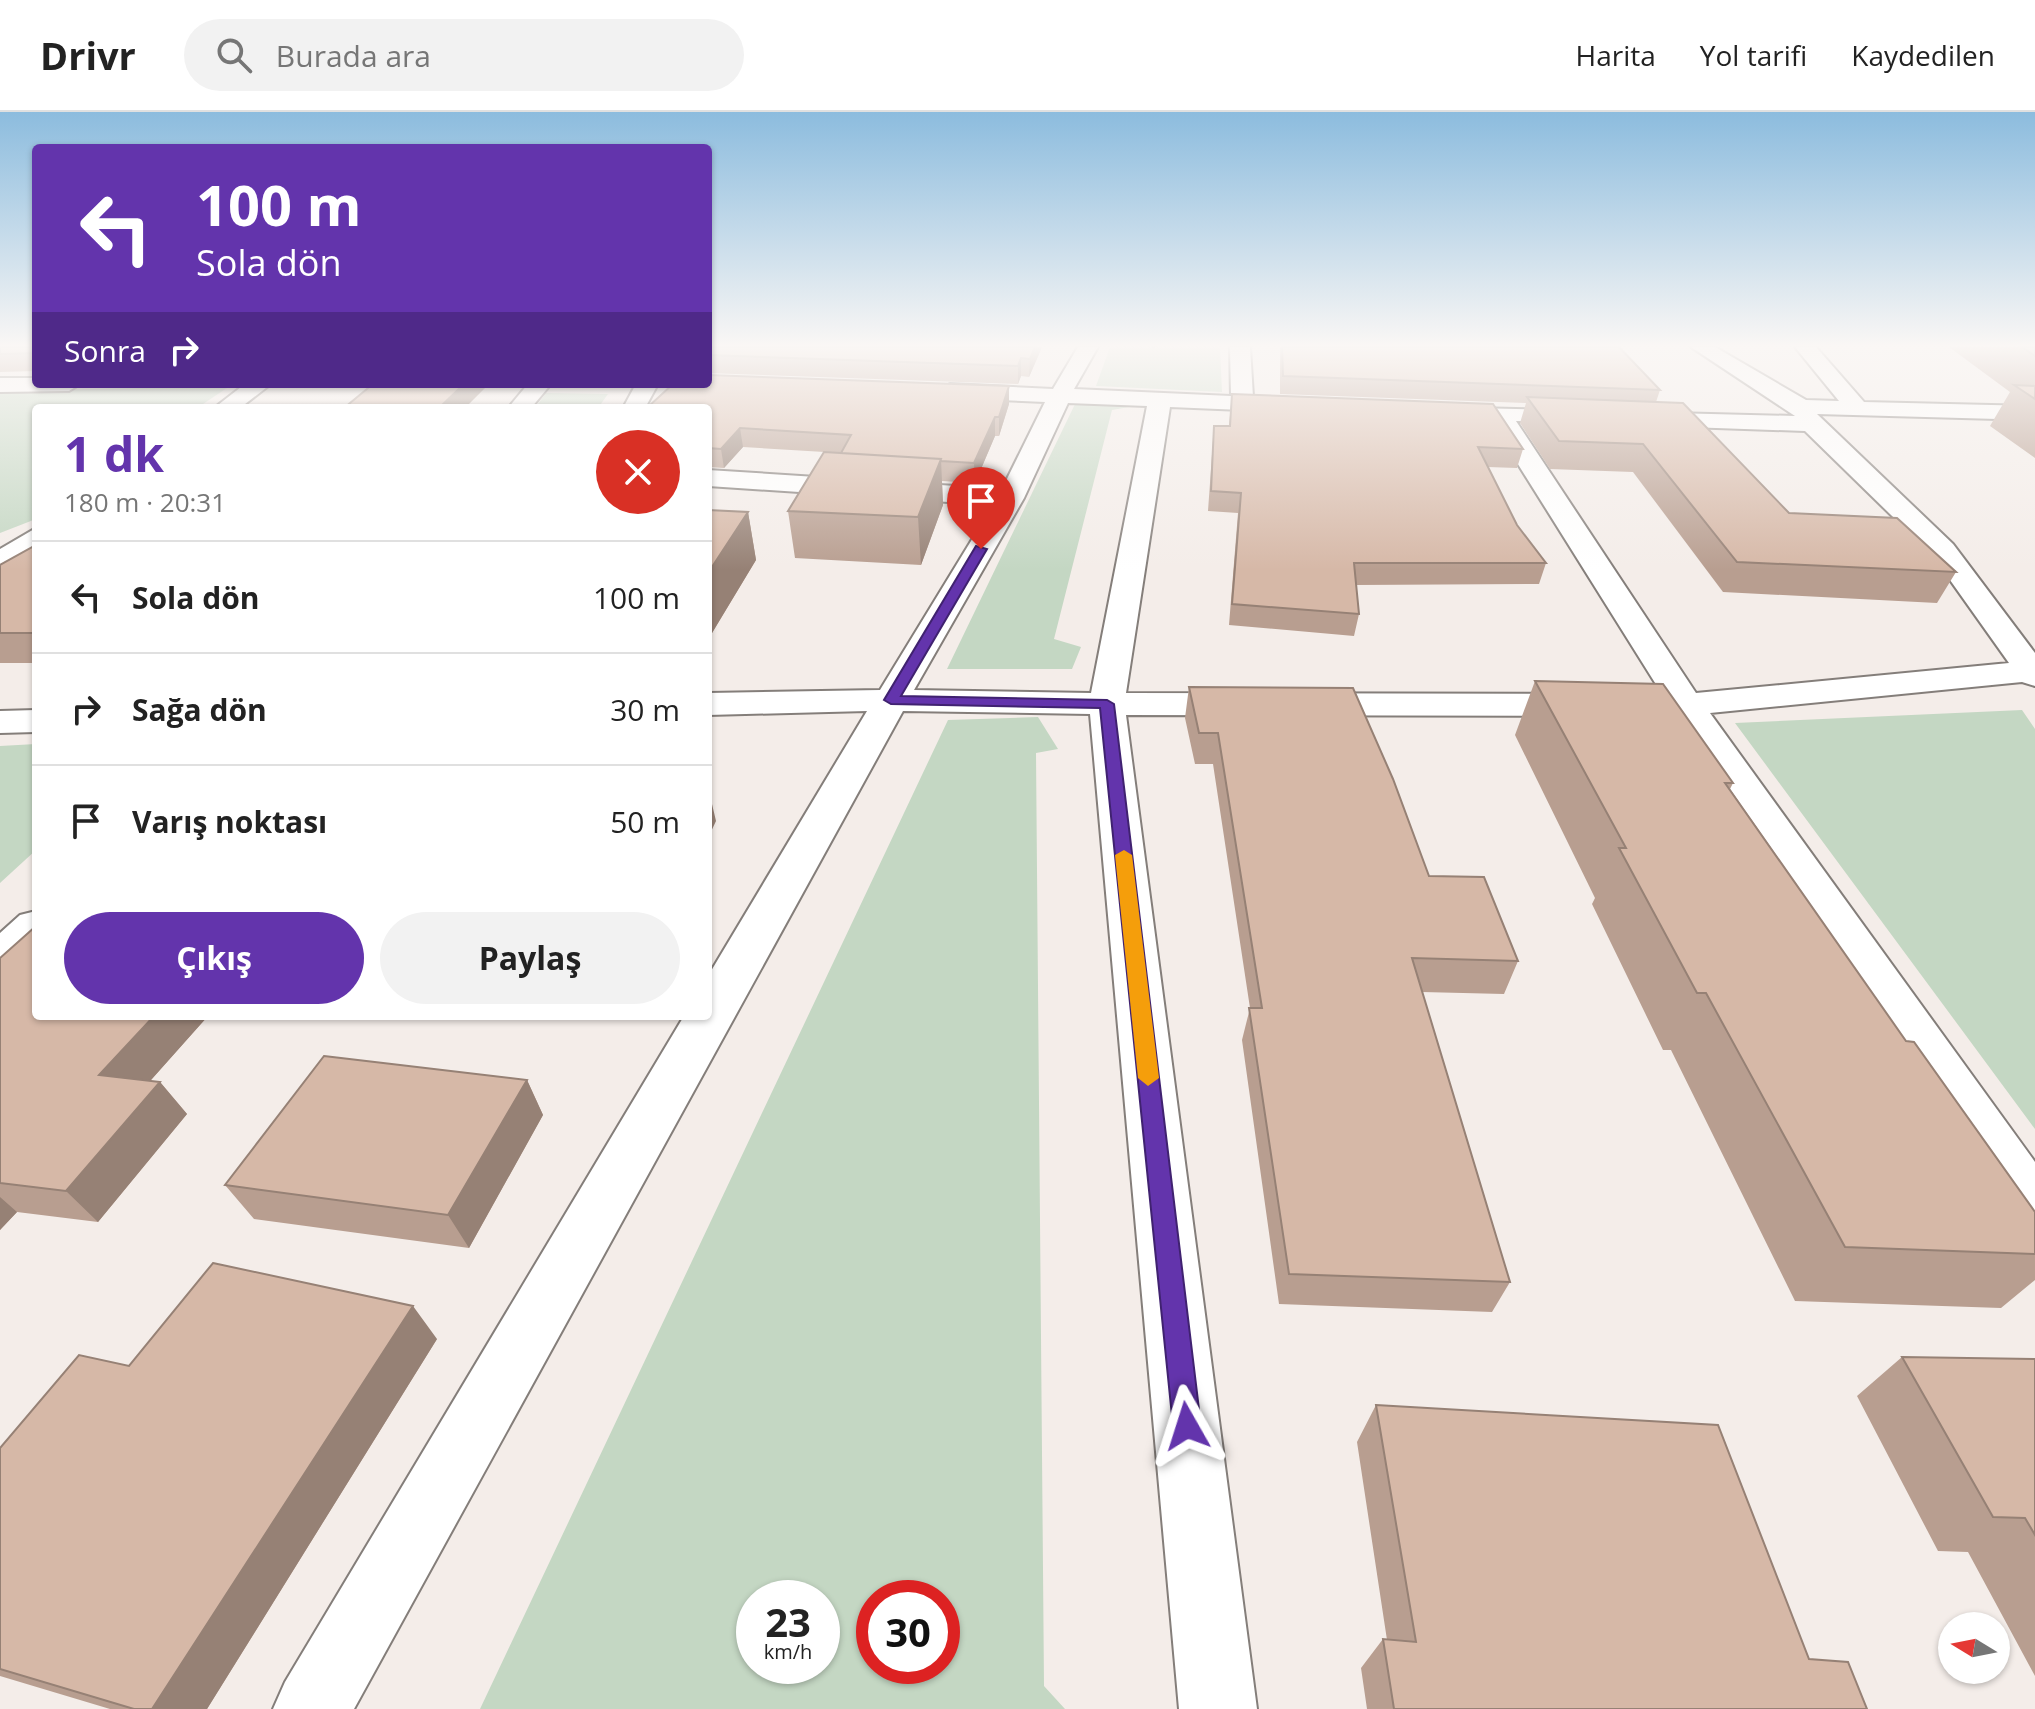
<!DOCTYPE html>
<html lang="tr">
<head>
<meta charset="utf-8">
<style>
  body { margin:0; font-family:"Open Sans",sans-serif; background:#f2f2f2; color:#222; height:100vh; display:flex; flex-direction:column; font-size:30px; white-space:nowrap }
  * { box-sizing:border-box; margin:0 }
  p { font-size:26px; color:#767676 }
  .icon { flex:none; width:44px; height:44px; fill:none; stroke:currentColor; stroke-width:2; stroke-linecap:round; stroke-linejoin:round }
  .map { position:relative; flex:1; overflow:hidden }
  .drawer { position:absolute; left:32px; top:292px; width:680px; height:616px; display:flex; flex-direction:column; background:#fff; border-radius:8px; box-shadow:0 2px 6px #0004 }
  .drawer>* { flex:none }
  .top-card { position:absolute; left:32px; top:32px; width:680px; height:244px; border-radius:8px; box-shadow:0 2px 6px #0004; background:#6334ac; color:#fff; overflow:hidden }
  .needle { width:52px; rotate:280deg }
  .controls { position:absolute; left:1938px; top:1500px; display:grid; gap:16px }
  .controls a { display:grid; place-items:center; width:72px; height:72px; border-radius:50%; background:#fff; box-shadow:0 2px 6px #0004; font-size:40px }
  .speed { position:absolute; left:736px; top:1468px; display:flex; gap:16px; font-size:40px; font-weight:700; text-align:center }
  .speed>* { display:grid; place-content:center; width:104px; height:104px; border-radius:50%; background:#fff; box-shadow:0 2px 6px #0004; line-height:1 }
  .speed small { font-size:20px; font-weight:400 }
  .speed .limit { border:12px solid #d22; background:#fff; color:#111 }
  .pin { position:absolute; display:grid; place-items:center; width:68px; height:68px; color:#fff; margin:-82px -34px; border-radius:50% 50% 50% 0; rotate:-45deg; box-shadow:0 0 8px #0007 }
  .pin .icon { rotate:45deg }
  .me { position:absolute; width:88px; margin:-44px; rotate:354deg; stroke-linejoin:round; filter:drop-shadow(0 0 6px #0008) }
  .turn { display:flex; align-items:center; gap:28px; height:168px; padding:0 32px; font-size:36px }
  .turn .icon { width:104px; height:104px; stroke-width:2.5 }
  .turn b { display:block; font-size:56px; line-height:68px }
  .then { display:flex; align-items:center; height:76px; padding:0 32px; background:#0003; gap:16px; font-size:30px }
  .round { display:grid; place-items:center; flex:none; width:84px; height:84px; border-radius:42px; background:#f2f2f2 }
  .overview { display:flex; align-items:center; justify-content:space-between; height:136px; padding:0 32px }
  h1 { font-size:48px; font-weight:700; line-height:60px; color:#6334ac }
  .button { display:flex; gap:16px; margin-top:auto; padding:16px 32px }
  .button a { flex:1; height:92px; border-radius:48px; background:#6334ac; color:#fff; font-size:32px; font-weight:700; line-height:92px; text-align:center }
  .button a+a { background:#f2f2f2; color:#222 }
  ul { padding:0; list-style:none }
  li { display:flex; align-items:center; gap:24px; height:112px; padding:0 32px; border-top:2px solid #e0e0e0 }
  li div { flex:1 }
  li b { display:block; font-size:30px }
  li em { font-style:normal }
  header { display:flex; align-items:center; gap:48px; box-sizing:border-box; height:112px; padding:0 40px; background:#fff; border-bottom:2px solid #e0e0e0 }
  header strong { font-size:38px }
  nav { display:flex; gap:44px; margin-inline-start:auto; font-size:28px }
  .search { width:560px; height:72px; background:#f2f2f2; display:flex; align-items:center; gap:20px; box-sizing:border-box; padding:0 28px; border-radius:44px; color:#767676; font-size:30px }
  .map>svg:first-child { display:block }
  .green { fill:#c4d7c3; fill-rule:evenodd }
  .lines { fill:none; stroke-linecap:round; stroke-linejoin:round }
  .minor-casing { stroke:#847e7a; stroke-width:4 }
  .path { stroke:#96918e; stroke-width:3; stroke-dasharray:3 2; stroke-linecap:butt }
  .minor { fill:#fff; fill-rule:evenodd }
  .wall { fill:#b89e90 }
  .shaded-wall { fill:#968175 }
  .building { fill:#d6b8a7; stroke:#968175; stroke-width:2 }
  .route { fill:#6334ac; stroke:#402270; stroke-width:2 }
  .slow { fill:#f59e0b }
</style>
</head>
<body>
<header>
<strong>Drivr</strong>
<div class="search"><svg class="icon" aria-label="search" viewBox="0 0 24 24"><circle cx="10" cy="10" r="6"/><path d="M15 15l6 6"/></svg>Burada ara</div>
<nav><a>Harita</a><a>Yol tarifi</a><a>Kaydedilen</a></nav>
</header>
<div class="map">
<svg width="2035" height="1597" viewBox="0 0 2035 1597">
  <rect width="100%" height="100%" fill="#f4ede9"/>
  <path class="green" d="M 1110,235 L 1220,235 L 1222,280 L 1096,274 Z
    M 230,274 L 197,296 L 36,296 L 36,407 L 0,421 L 0,279 Z
    M 546,281 L 608,282 L 598,296 L 535,296 Z
    M 1125,289 L 1129,295 L 1112,298 L 1054,527 L 1081,535 L 1072,557 L 947,557 L 1076,290 Z
    M 2022,598 L 2035,617 L 2035,1017 L 1735,611 Z
    M 1038,605 L 1058,637 L 1036,641 L 1044,1574 L 1065,1597 L 480,1597 L 948,608 ZM 754,1486 L 822,1486 L 822,1554 L 754,1554 ZM 874,1486 L 942,1486 L 942,1554 L 874,1554 Z
    M 36,632 L 36,738 L 0,771 L 0,634 Z"/>
  <g class="lines">
    <g class="minor-casing">
      <path id="minor" d="M 1078,235 L 1098,235 L 1074,277 L 1231,284 L 1230,235 L 1250,235 L 1253,285 L 1289,286 L 1300,293 L 1289,300 L 1170,295 L 1126,581 L 1662,582 L 1491,309 L 1442,307 L 1430,300 L 1434,295 L 1795,304 L 1691,235 L 1715,235 L 1806,288 L 1839,289 L 1795,235 L 1816,235 L 1864,290 L 2035,294 L 2035,308 L 1817,302 L 1953,432 L 2035,541 L 2035,574 L 2022,570 L 1710,601 L 2035,1050 L 2035,1120 L 2015,1112 L 1675,604 L 1126,603 L 1257,1597 L 1179,1597 L 1090,602 L 903,599 L 354,1597 L 273,1597 L 285,1570 L 684,904 L 708,904 L 708,864 L 867,599 L 708,603 L 708,581 L 880,578 L 993,393 L 708,374 L 708,358 L 1002,377 L 1045,290 L 950,286 L 939,279 L 950,272 L 1053,277 ZM 1068,291 L 1147,294 L 1091,581 L 914,578 L 1024,386 ZM 1516,309 L 1805,319 L 1933,444 L 2009,551 L 1696,581 Z
        M 0,266 L 36,266 L 36,272 L 80,272 L 69,279 L 0,280 Z
        M 245,272 L 271,272 L 240,296 L 214,296 Z
        M 528,272 L 551,272 L 531,296 L 508,296 Z
        M 636,272 L 658,272 L 645,296 L 623,296 Z
        M 36,416 L 36,438 L 10,456 L 0,459 L 0,437 Z
        M 36,598 L 36,620 L 0,621 L 0,599 Z
        M 36,799 L 36,840 L 16,859 L 0,863 L 0,821 L 20,803 Z"/>
    </g>
    <path class="path" d="M 1152,235 L 1156,235"/>
    <use href="#minor" class="minor"/>
  </g>
  <path class="wall" d="M 0,235 L 36,235 L 36,259 L 0,260 Z
    M 708,235 L 1042,235 L 1029,265 L 1021,264 L 1018,272 L 708,261 Z
    M 1280,235 L 1619,235 L 1660,278 L 1656,290 L 1789,401 L 1956,460 L 1937,491 L 1723,480 L 1633,360 L 1550,357 L 1520,311 L 1526,291 L 1280,282 Z
    M 1949,235 L 2035,235 L 2035,346 L 1990,314 L 2010,280 Z
    M 1009,274 L 1009,292 L 999,324 L 995,324 L 975,371 L 942,369 L 943,393 L 921,453 L 795,446 L 788,399 L 841,341 L 743,335 L 724,356 L 708,355 L 708,296 L 649,296 L 649,294 Z
    M 1232,282 L 1523,337 L 1517,356 L 1488,355 L 1517,413 L 1546,451 L 1539,472 L 1356,473 L 1359,502 L 1354,524 L 1229,513 L 1238,401 L 1208,399 L 1214,314 L 1229,314 Z
    M 708,398 L 748,400 L 756,448 L 712,521 L 708,520 Z
    M 36,433 L 36,551 L 0,551 L 0,453 Z
    M 1535,569 L 1733,671 L 1730,677 L 1906,929 L 2035,1100 L 2035,1168 L 2001,1196 L 1795,1189 L 1671,938 L 1663,938 L 1592,792 L 1595,786 L 1515,623 Z
    M 1189,575 L 1429,764 L 1518,849 L 1504,882 L 1422,880 L 1510,1170 L 1492,1200 L 1279,1192 L 1242,928 L 1250,896 L 1213,652 L 1195,652 L 1185,606 Z
    M 0,846 L 36,904 L 208,904 L 150,969 L 160,970 L 187,1002 L 98,1110 L 17,1100 L 0,1118 Z
    M 527,968 L 543,1003 L 469,1136 L 254,1107 L 225,1073 Z
    M 437,1227 L 207,1597 L 110,1597 L 0,1564 L 0,1336 L 129,1254 Z
    M 1902,1245 L 2035,1247 L 2035,1564 L 1968,1440 L 1938,1439 L 1857,1284 Z
    M 1376,1293 L 1809,1547 L 1867,1597 L 1367,1597 L 1361,1556 L 1383,1527 L 1387,1528 L 1357,1330 Z"/>
  <path class="shaded-wall" d="M 1035,235 L 1042,235 L 1029,265 L 1030,247 Z
    M 1021,246 L 1021,264 L 1018,272 L 1018,254 Z
    M 464,272 L 489,272 L 465,296 L 439,296 Z
    M 1009,274 L 1009,292 L 999,324 L 999,305 Z
    M 995,305 L 995,324 L 975,371 L 974,351 Z
    M 740,316 L 743,335 L 724,356 L 721,337 Z
    M 941,347 L 943,393 L 921,453 L 918,405 Z
    M 748,400 L 756,448 L 712,521 L 708,499 L 708,461 Z
    M 708,675 L 716,709 L 708,726 Z
    M 154,904 L 208,904 L 127,995 L 99,963 Z
    M 527,968 L 543,1003 L 469,1136 L 448,1103 Z
    M 160,970 L 187,1002 L 98,1110 L 66,1079 Z
    M 0,1085 L 17,1100 L 0,1118 Z
    M 413,1194 L 437,1227 L 207,1597 L 152,1597 Z"/>
  <path class="building" d="M 0,235 L 36,235 L 36,241 L 0,242 Z
    M 712,235 L 1035,235 L 1030,247 L 1021,246 L 1018,254 L 708,243 L 708,239 Z
    M 1282,235 L 1619,235 L 1660,278 L 1283,264 Z
    M 2022,235 L 2035,235 L 2035,244 Z
    M 708,263 L 1009,274 L 999,305 L 995,305 L 974,351 L 941,349 L 941,347 L 841,341 L 851,323 L 740,316 L 721,337 L 708,336 L 708,296 L 657,296 L 659,294 L 649,294 L 673,272 L 708,272 Z
    M 373,272 L 464,272 L 439,296 L 344,296 Z
    M 2014,273 L 2035,274 L 2035,287 Z
    M 1232,282 L 1493,292 L 1523,337 L 1478,335 L 1517,413 L 1546,451 L 1354,451 L 1359,502 L 1232,492 L 1241,381 L 1211,379 L 1214,314 L 1230,314 Z
    M 1527,285 L 1683,291 L 1789,401 L 1897,406 L 1956,460 L 1737,450 L 1643,332 L 1559,329 Z
    M 824,340 L 941,347 L 918,405 L 788,399 Z
    M 708,398 L 748,400 L 708,461 Z
    M 36,433 L 36,521 L 0,521 L 0,453 Z
    M 1535,569 L 1663,572 L 1733,671 L 1725,671 L 1906,929 L 1914,930 L 2035,1100 L 2035,1142 L 1845,1135 L 1706,881 L 1697,881 L 1619,736 L 1626,736 Z
    M 1189,575 L 1353,576 L 1393,667 L 1429,764 L 1484,765 L 1518,849 L 1412,846 L 1510,1170 L 1289,1162 L 1249,896 L 1262,896 L 1218,621 L 1199,621 Z
    M 36,814 L 36,904 L 154,904 L 99,963 L 160,970 L 66,1079 L 0,1071 L 0,846 Z
    M 324,944 L 527,968 L 448,1103 L 225,1073 Z
    M 213,1151 L 413,1194 L 152,1597 L 134,1597 L 0,1557 L 0,1336 L 79,1243 L 129,1254 Z
    M 1902,1245 L 2035,1247 L 2035,1423 L 2025,1406 L 1993,1405 Z
    M 1376,1293 L 1718,1313 L 1809,1547 L 1848,1550 L 1867,1597 L 1394,1597 L 1383,1527 L 1416,1530 Z"/>
  <linearGradient id="sky" x2="0" y2="1"><stop stop-color="#8cbcde"/><stop offset="0.51" stop-color="#faf7f5"/><stop offset="1" stop-color="#faf7f5" stop-opacity="0"/></linearGradient>
  <rect width="2035" height="458" fill="url(#sky)"/>
  <path class="route" d="M 976,434 L 987,437 L 901,584 L 1107,588 L 1114,592 L 1201,1314 L 1197,1324 L 1187,1328 L 1177,1324 L 1173,1314 L 1100,596 L 891,592 L 884,588 Z"/>
  <path class="slow" d="M 1124,738 L 1132,743 L 1159,966 L 1148,974 L 1138,966 L 1115,743 Z"/>
</svg>
<div class="controls">
<a><svg class="needle" viewBox="-14 -14 28 28"><path d="M0-13l5 13h-10z" fill="#e53935"/><path d="M0 13l5-13h-10z" fill="#767676"/></svg></a>
</div>
<div class="speed"><div>23<small>km/h</small></div><div class="limit">30</div></div>
<div class="pin" style="left:981px;top:437px;background:#d93025"><svg class="icon" aria-label="arrive" viewBox="0 0 24 24"><path d="M6 21V4h12l-3 4 3 4H6"/></svg></div>
<svg class="me" style="left:1187px;top:1314px" viewBox="-20 -20 40 40"><path d="M0-17L14 15 0 8-14 15z" fill="#6334ac" stroke="#fff" stroke-width="4"/></svg>
<div class="top-card">
<div class="turn"><svg class="icon" aria-label="left" viewBox="0 0 24 24"><path d="M17 20v-9H6M10 6l-5 5 5 5"/></svg><div><b>100 m</b>Sola dön</div></div>
<div class="then">Sonra<svg class="icon" aria-label="right" viewBox="0 0 24 24"><path d="M7 20v-9h11M14 6l5 5-5 5"/></svg></div>
</div>
<section class="drawer">
<div class="overview"><div><h1>1 dk</h1><p>180 m · 20:31</p></div><a class="round" style="background:#d93025;color:#fff"><svg class="icon" aria-label="close" viewBox="0 0 24 24"><path d="M6 6l12 12M18 6L6 18"/></svg></a></div>
<ul>
<li><svg class="icon" aria-label="left" viewBox="0 0 24 24"><path d="M17 20v-9H6M10 6l-5 5 5 5"/></svg><div><b>Sola dön</b></div><em>100 m</em></li>
<li><svg class="icon" aria-label="right" viewBox="0 0 24 24"><path d="M7 20v-9h11M14 6l5 5-5 5"/></svg><div><b>Sağa dön</b></div><em>30 m</em></li>
<li><svg class="icon" aria-label="arrive" viewBox="0 0 24 24"><path d="M6 21V4h12l-3 4 3 4H6"/></svg><div><b>Varış noktası</b></div><em>50 m</em></li>
</ul>
<div class="button"><a>Çıkış</a><a>Paylaş</a></div>
</section>
</div>
</body>
</html>
